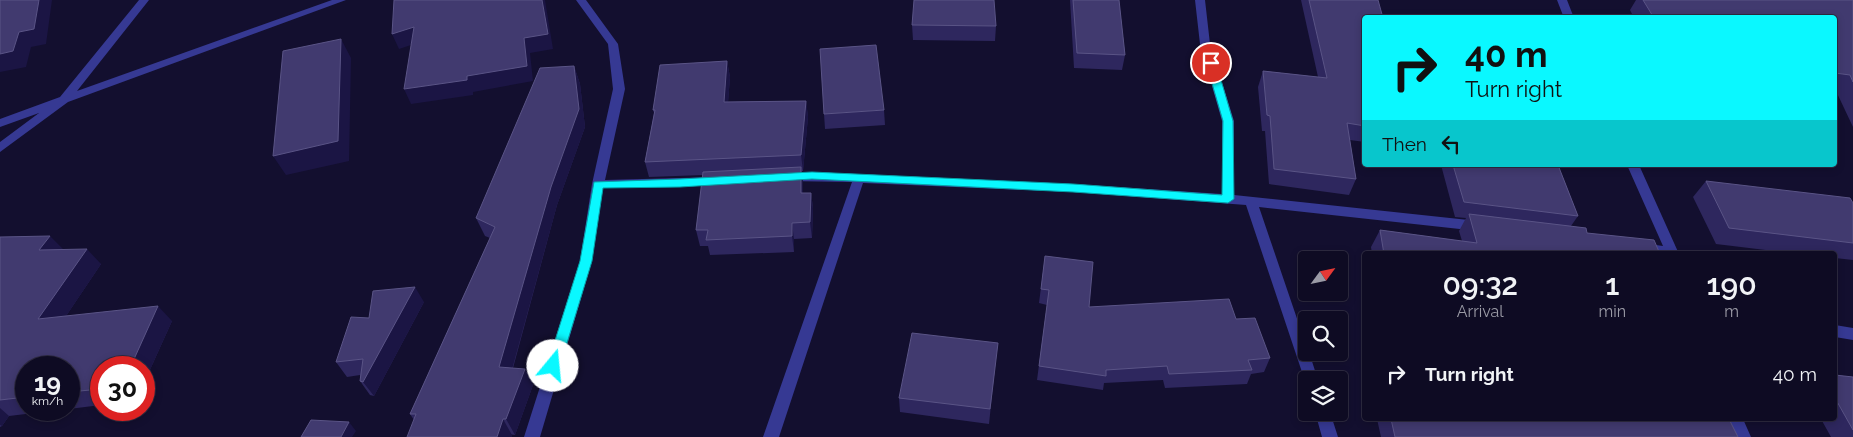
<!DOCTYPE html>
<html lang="en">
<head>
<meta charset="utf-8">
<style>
  body { margin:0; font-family:Raleway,sans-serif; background:#17142b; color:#f1f3f6; height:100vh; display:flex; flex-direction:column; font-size:19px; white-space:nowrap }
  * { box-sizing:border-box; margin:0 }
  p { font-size:16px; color:#9b9ba6 }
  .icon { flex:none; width:28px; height:28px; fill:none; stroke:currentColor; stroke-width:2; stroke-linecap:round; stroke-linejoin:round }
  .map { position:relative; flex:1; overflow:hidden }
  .side { position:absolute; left:1362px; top:251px; width:475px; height:170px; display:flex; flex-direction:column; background:#0e0b23; border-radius:5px; box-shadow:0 2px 8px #0003,0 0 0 1px #2e2b41 }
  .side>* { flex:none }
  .guide { position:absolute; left:1362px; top:15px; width:475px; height:152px; border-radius:5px; box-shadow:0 2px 8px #0003,0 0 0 1px #2e2b41; background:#0af8ff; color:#111; overflow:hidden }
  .needle { width:32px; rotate:57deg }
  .controls { position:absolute; left:1298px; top:251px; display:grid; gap:10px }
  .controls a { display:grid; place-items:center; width:50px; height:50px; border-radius:5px; background:#0e0b23; box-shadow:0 2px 8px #0003,0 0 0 1px #2e2b41; font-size:25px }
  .speed { position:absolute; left:15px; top:356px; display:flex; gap:10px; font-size:25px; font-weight:700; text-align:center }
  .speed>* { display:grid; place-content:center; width:65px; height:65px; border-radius:50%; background:#0e0b23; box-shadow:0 2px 8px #0003,0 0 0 1px #2e2b41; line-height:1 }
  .speed small { font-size:12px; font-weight:400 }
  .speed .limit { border:8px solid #d22; background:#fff; color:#111 }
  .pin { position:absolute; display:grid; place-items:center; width:42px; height:42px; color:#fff; margin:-21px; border:2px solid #fff; border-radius:50%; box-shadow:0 1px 5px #0007 }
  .me { position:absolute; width:55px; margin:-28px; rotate:17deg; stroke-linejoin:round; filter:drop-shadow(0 0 4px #0008) }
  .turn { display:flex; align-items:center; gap:18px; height:105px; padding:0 20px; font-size:22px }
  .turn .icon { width:65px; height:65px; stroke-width:2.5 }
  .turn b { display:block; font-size:35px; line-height:42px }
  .then { display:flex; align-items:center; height:48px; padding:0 20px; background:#0003; gap:10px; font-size:19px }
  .eta { display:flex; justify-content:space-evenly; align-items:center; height:85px; text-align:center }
  .eta b { font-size:30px; font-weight:600; line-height:35px }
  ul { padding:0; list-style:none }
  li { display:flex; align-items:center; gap:15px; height:75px; padding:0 20px }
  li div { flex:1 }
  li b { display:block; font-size:19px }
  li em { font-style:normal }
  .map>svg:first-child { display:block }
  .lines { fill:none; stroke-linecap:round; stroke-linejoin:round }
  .minor { fill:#363993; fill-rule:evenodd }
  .wall { fill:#2e275e }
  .shaded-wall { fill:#1b1544 }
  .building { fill:#413a6f; stroke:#5a5486 }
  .route { fill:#0af8ff; stroke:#06a1a6 }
</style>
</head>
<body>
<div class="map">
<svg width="1853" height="437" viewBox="0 0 1853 437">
  <rect width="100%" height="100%" fill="#130f2f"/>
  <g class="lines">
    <path class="minor" d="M 139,0 L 149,0 L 77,91 L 332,0 L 346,0 L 68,102 L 0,152 L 0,142 L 39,113 L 0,127 L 0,119 L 60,97 Z
      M 576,0 L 586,0 L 618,44 L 625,89 L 605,180 L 718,177 L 724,181 L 718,185 L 603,188 L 592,261 L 540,437 L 524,437 L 580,261 L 592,184 L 613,89 L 608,44 Z
      M 1195,0 L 1205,0 L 1210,44 L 1234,121 L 1234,195 L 1478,221 L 1482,223 L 1484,226 L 1482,229 L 1478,231 L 1259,207 L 1306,345 L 1306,352 L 1309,352 L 1318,380 L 1306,380 L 1306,384 L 1246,205 L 1073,192 L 863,183 L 779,437 L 763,437 L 852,182 L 786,181 L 780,177 L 782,174 L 812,172 L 859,174 L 1073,184 L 1222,194 L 1222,121 L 1200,44 Z
      M 1557,0 L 1567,0 L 1574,18 L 1564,18 Z
      M 1627,165 L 1639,165 L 1679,254 L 1649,254 L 1637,251 L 1636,248 L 1637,245 L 1642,243 L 1663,246 Z
      M 1835,325 L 1853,328 L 1853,340 L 1835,337 Z
      M 1315,412 L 1330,412 L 1338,437 L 1322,437 Z
      M 1729,419 L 1743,419 L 1751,437 L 1735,437 Z"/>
  </g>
  <path class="wall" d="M 1070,0 L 1119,0 L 1125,55 L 1122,70 L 1074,68 Z
    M 1301,0 L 1378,0 L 1365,18 L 1365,142 L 1350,140 L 1356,179 L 1349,195 L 1269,184 L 1265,131 L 1262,131 L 1258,87 L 1263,71 L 1318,77 Z
    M 1636,0 L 1853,0 L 1853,127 L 1836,91 L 1835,91 L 1835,18 L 1634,18 L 1630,10 Z
    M 912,25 L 996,26 L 995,41 L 913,40 Z
    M 727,61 L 730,77 L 728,102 L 806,101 L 808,117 L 803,171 L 802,171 L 803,182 L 803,193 L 811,193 L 813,208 L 812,238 L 794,239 L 794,252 L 710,255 L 708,246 L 700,246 L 696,230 L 703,175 L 649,177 L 645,162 L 654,113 L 653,110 Z
    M 574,66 L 580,84 L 585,127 L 557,205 L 513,368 L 525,369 L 533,385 L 515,435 L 414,420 L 410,414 L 490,238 L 485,236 L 476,218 Z
    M 884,110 L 885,125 L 825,129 L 824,114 Z
    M 1441,165 L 1558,165 L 1578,216 L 1571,226 L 1587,233 L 1660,254 L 1372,254 L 1371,247 L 1380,230 L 1462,241 L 1459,231 L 1466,218 L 1455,217 Z
    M 1706,181 L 1853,203 L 1853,260 L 1835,258 L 1835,254 L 1799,254 L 1716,244 L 1693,197 Z
    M 0,237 L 63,250 L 101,264 L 66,316 L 172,321 L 144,383 L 144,368 L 101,368 L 101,405 L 69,409 L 69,368 L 26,368 L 26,410 L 59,410 L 9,416 L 2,426 L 0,427 Z
    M 1045,256 L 1089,307 L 1236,319 L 1270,358 L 1264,372 L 1251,374 L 1247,384 L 1165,388 L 1163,380 L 1104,383 L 1103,390 L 1037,380 L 1047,305 L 1039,303 Z
    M 424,302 L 374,396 L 370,395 L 360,381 L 360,375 L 347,377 L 336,362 L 369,318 Z
    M 996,358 L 989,424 L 900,412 L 899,398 Z
    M 1835,375 L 1853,377 L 1853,437 L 1831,437 L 1821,419 L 1835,419 Z
    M 1377,419 L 1729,419 L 1738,437 L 1381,437 Z"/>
  <path class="shaded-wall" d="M 39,0 L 52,0 L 46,44 L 31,47 L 26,67 L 0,72 L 0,54 L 19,32 Z
    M 542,0 L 545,0 L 553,49 L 530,53 L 533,81 L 473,92 L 473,95 L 411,104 L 404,89 L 467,76 L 524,38 Z
    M 414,27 L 420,42 L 399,49 L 392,34 Z
    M 341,39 L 351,58 L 349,161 L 286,175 L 273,156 Z
    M 727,61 L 730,77 L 727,117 L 724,102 Z
    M 574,66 L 580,84 L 585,127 L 557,205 L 508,384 L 499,367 L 551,187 Z
    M 806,101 L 808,117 L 803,171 L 801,155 Z
    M 801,167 L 803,182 L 803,209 L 801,193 Z
    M 811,193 L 813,208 L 812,238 L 810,222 Z
    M 792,223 L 794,239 L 794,252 L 792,236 Z
    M 50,236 L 65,251 L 39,250 Z
    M 87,249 L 101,264 L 54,334 L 38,319 Z
    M 415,287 L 424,302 L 374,396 L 363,382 Z
    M 158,306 L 172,321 L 144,383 L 144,368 L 130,368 Z
    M 525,369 L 533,385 L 515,435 L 506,419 Z
    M 0,408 L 9,416 L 2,426 L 0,425 Z
    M 503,419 L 512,435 L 512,437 L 497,437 Z
    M 349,422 L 356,431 L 352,437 L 341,437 Z"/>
  <path class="building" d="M 0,0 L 39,0 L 34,29 L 19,32 L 13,51 L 0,54 Z
    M 394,0 L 542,0 L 548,34 L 524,38 L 527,66 L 467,76 L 467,80 L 404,89 L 414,27 L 392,34 Z
    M 914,0 L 994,0 L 996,26 L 912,25 Z
    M 1073,0 L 1119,0 L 1125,55 L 1077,53 Z
    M 1309,0 L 1378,0 L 1383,18 L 1365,18 L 1365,126 L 1347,123 L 1356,179 L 1274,169 L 1270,116 L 1267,115 L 1263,71 L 1327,78 Z
    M 1643,0 L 1853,0 L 1853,82 L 1850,75 L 1835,73 L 1835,18 L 1654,18 Z
    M 341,39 L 338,141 L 273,156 L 283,51 Z
    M 876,45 L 884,110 L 824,114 L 820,49 Z
    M 727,61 L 724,102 L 806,101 L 801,155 L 645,162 L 655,110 L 653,110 L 660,65 Z
    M 574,66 L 579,109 L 551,187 L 499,367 L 525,369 L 506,419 L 503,419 L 497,437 L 407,437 L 416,414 L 410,414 L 495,227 L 476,218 L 540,68 Z
    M 1453,165 L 1558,165 L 1578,216 L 1464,202 Z
    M 801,167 L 801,193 L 811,193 L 810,222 L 792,223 L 792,236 L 706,240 L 708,230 L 696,230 L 703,172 Z
    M 1706,181 L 1850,198 L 1853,203 L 1853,243 L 1729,228 Z
    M 1469,214 L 1586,228 L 1587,233 L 1654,240 L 1660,254 L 1384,254 L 1380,230 L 1477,243 Z
    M 50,236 L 39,250 L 87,249 L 38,319 L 158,306 L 130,368 L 101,368 L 101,389 L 69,392 L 69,368 L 26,368 L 26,397 L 0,400 L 0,237 Z
    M 1045,256 L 1093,262 L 1089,307 L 1229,299 L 1236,319 L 1255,318 L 1270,358 L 1248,360 L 1252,370 L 1169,374 L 1167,366 L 1106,370 L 1106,376 L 1039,366 L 1049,290 L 1041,289 Z
    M 415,287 L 363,382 L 360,381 L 363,359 L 336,362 L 351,317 L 369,318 L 373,291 Z
    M 912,333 L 998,343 L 990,409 L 899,398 Z
    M 1835,375 L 1853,377 L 1853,430 L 1835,398 Z
    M 1391,419 L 1729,419 L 1738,437 L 1395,437 Z
    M 311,420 L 349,422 L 341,437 L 301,437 Z"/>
  <path class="route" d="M 1211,60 L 1216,63 L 1233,121 L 1234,199 L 1228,203 L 1073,192 L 812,179 L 680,187 L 603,188 L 592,261 L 560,366 L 558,370 L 553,372 L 549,370 L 547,366 L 580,261 L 594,182 L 680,179 L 812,172 L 1073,184 L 1222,195 L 1223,121 L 1206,63 Z"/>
</svg>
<div class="controls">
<a><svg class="needle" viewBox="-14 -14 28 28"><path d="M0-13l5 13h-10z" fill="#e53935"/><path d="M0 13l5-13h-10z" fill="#9b9ba6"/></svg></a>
<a><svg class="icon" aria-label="search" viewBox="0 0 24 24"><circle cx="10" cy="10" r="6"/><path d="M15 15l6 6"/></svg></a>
<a><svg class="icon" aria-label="layers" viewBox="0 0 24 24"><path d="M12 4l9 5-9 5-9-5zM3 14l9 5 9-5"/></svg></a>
</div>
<div class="speed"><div>19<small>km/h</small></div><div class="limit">30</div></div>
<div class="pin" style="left:1211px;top:63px;background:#d93025"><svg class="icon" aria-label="arrive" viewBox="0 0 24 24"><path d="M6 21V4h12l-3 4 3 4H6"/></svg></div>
<svg class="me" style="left:553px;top:366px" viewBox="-20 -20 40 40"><circle r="19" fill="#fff"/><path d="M0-13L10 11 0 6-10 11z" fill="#0af8ff"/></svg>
<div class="guide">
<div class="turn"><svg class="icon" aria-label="right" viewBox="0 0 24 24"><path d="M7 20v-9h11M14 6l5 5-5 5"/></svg><div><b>40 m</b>Turn right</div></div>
<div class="then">Then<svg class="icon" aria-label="left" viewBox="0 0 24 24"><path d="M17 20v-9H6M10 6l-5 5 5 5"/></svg></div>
</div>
<section class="side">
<div class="eta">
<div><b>09:32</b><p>Arrival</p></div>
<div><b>1</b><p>min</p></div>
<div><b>190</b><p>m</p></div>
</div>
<ul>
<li><svg class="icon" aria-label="right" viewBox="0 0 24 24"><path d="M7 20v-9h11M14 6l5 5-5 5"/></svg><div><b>Turn right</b></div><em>40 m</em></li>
</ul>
</section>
</div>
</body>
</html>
